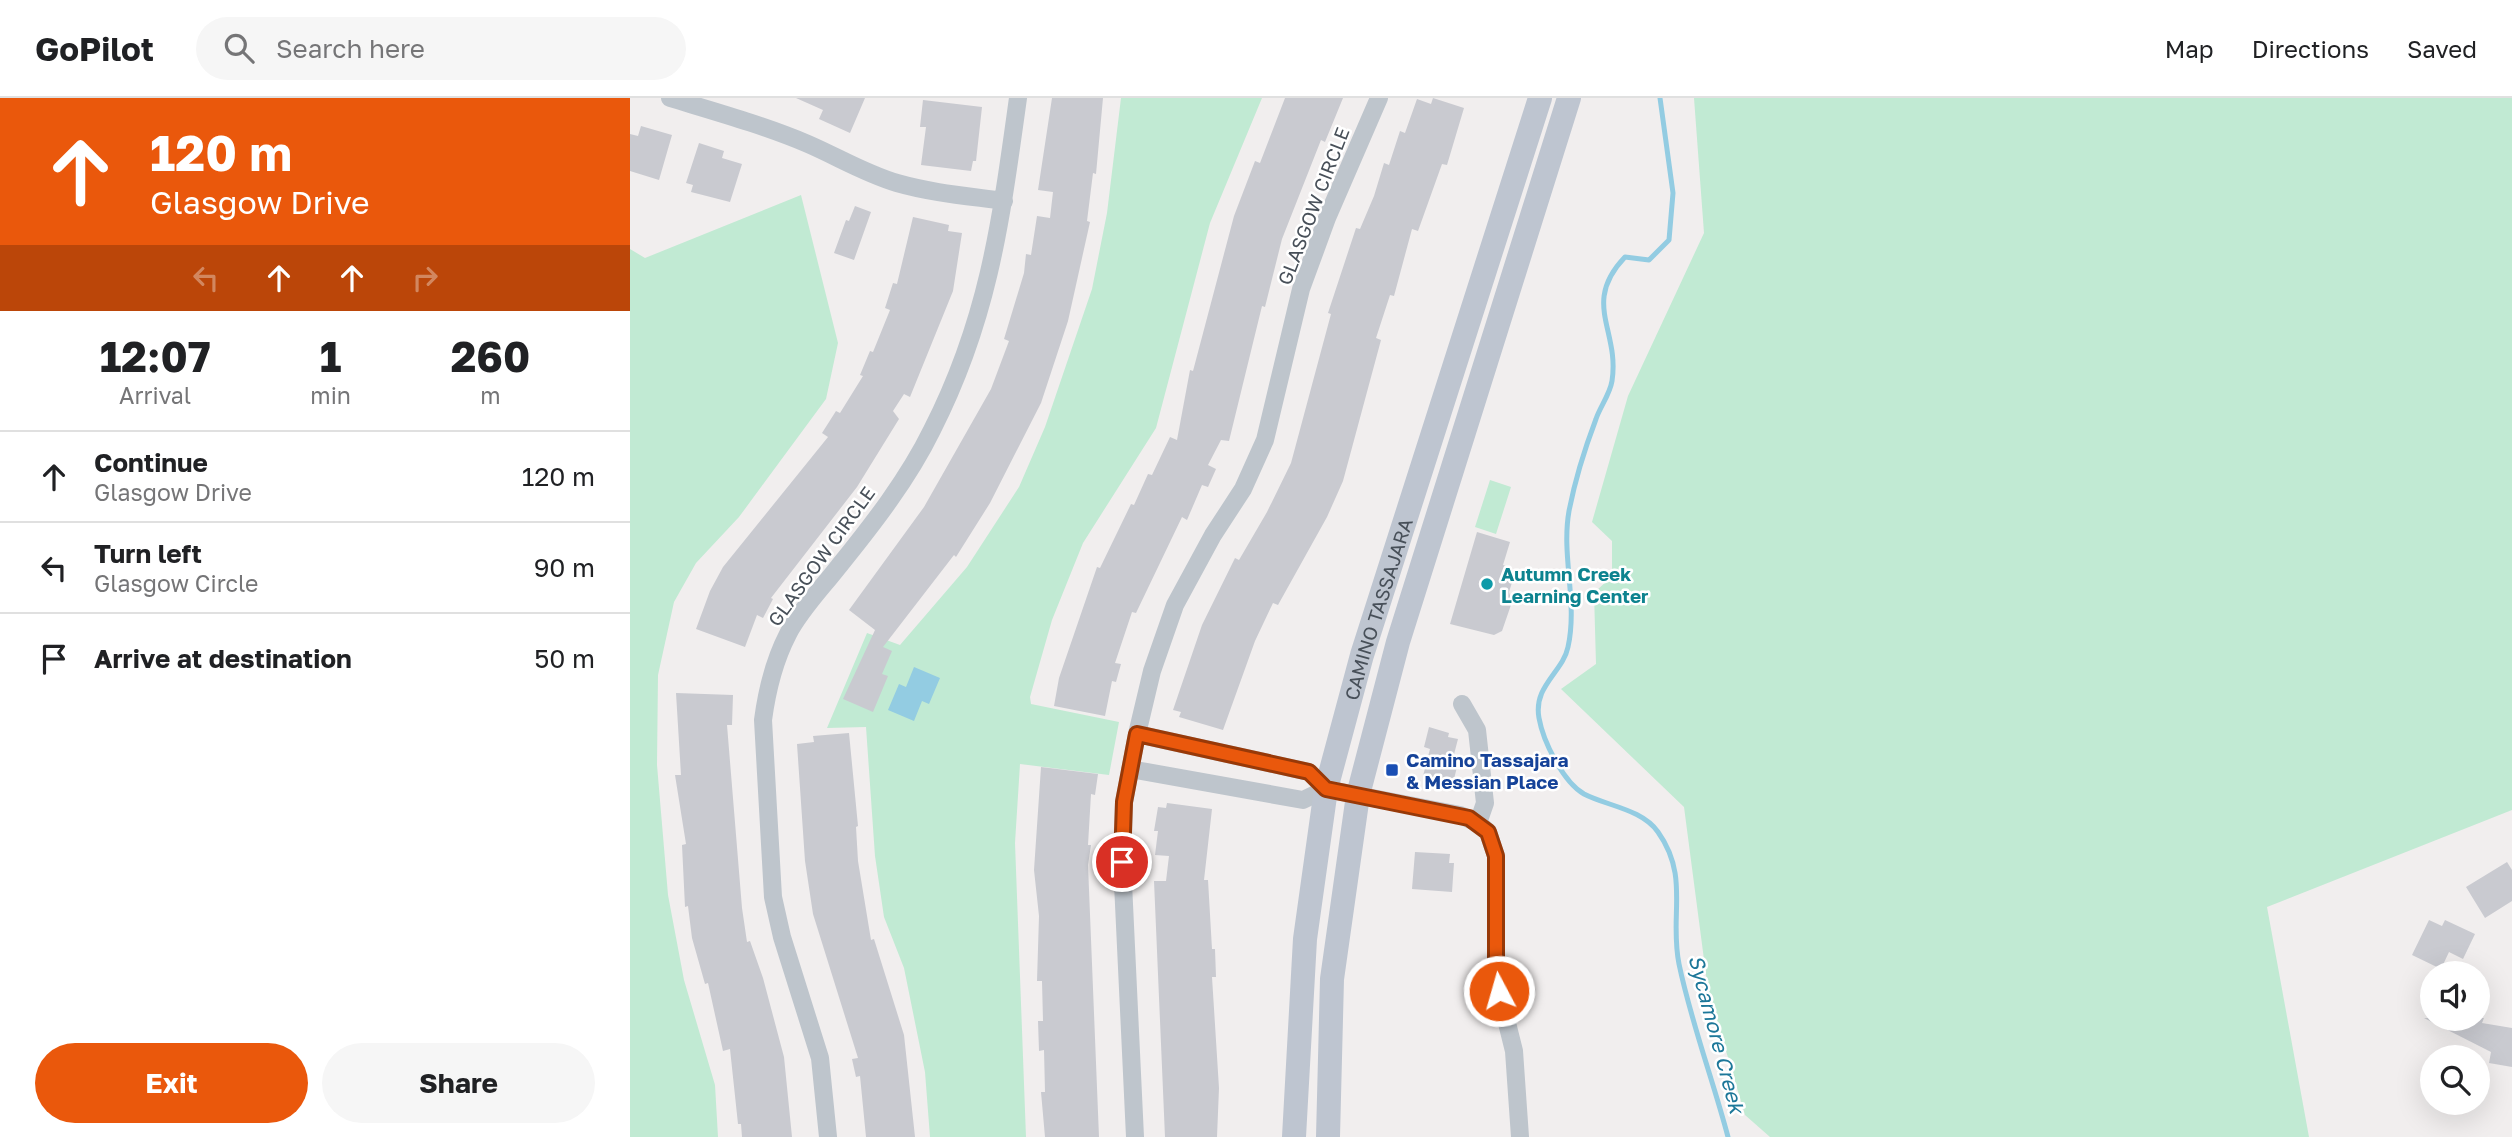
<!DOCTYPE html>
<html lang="en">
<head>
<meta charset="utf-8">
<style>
  body { margin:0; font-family:"Golos Text",sans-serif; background:#f6f6f6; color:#202124; height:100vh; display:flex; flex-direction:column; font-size:26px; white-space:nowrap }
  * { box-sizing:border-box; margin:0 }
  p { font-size:23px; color:#757577 }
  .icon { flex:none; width:38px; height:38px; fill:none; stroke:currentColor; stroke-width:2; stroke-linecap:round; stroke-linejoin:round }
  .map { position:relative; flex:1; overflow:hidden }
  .side { display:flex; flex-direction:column; background:#fff; width:630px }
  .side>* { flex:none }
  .hud { background:#ea580c; color:#fff; overflow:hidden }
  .buttons { position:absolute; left:1790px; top:863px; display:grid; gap:14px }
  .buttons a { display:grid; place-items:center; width:70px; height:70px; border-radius:50%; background:#fff; box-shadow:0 7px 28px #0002; font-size:35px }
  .pin { position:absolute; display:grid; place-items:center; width:60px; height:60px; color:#fff; margin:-30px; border:4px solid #fff; border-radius:50%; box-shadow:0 2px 7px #0007 }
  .me { position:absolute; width:77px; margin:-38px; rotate:354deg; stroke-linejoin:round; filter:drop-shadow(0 0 5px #0008) }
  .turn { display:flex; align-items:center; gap:24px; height:147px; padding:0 35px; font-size:32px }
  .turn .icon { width:91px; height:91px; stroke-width:2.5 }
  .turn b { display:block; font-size:49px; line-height:60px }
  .lanes { display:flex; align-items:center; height:66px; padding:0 35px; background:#0003; justify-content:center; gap:35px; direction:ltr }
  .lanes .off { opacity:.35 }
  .eta { display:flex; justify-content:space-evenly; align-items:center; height:119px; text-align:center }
  .eta b { font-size:42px; font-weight:700; line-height:49px }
  .primary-button { display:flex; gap:14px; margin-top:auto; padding:14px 35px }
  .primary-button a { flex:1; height:80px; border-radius:42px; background:#ea580c; color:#fff; font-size:28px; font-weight:700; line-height:80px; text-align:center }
  .primary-button a+a { background:#f6f6f6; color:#202124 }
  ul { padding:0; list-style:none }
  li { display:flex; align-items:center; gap:21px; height:91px; padding:0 35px; border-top:2px solid #e0e0e0 }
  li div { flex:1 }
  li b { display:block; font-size:26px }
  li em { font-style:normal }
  header { display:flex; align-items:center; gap:42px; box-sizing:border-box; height:98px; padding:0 35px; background:#fff; border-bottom:2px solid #e0e0e0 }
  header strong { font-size:33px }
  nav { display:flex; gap:38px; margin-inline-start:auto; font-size:24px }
  .search { width:490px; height:63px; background:#f6f6f6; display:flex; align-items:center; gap:18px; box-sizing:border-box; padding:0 24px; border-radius:38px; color:#757577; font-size:26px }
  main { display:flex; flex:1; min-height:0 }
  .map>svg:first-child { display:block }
  .green { fill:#c1ead3 }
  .water { fill:#93cce2 }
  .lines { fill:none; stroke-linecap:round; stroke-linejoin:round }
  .stream { stroke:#93cce2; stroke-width:5 }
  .building { fill:#c9cad0 }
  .minor { stroke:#bec5cc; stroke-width:18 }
  .secondary { stroke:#bec5d0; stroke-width:24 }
  .route-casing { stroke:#983908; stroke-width:18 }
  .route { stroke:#ea580c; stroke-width:12 }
  .culture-dot { fill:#0f9aa8; stroke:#fff; stroke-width:2.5 }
  .transit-dot { fill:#1a4fb4; stroke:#fff; stroke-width:2.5 }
  .labels { text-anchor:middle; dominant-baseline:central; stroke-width:5; stroke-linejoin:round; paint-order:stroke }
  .street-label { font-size:19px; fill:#485059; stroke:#fff }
  .culture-label { font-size:19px; font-weight:bold; fill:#0d838f; stroke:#fff; text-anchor:start }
  .transit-label { font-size:19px; font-weight:bold; fill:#164399; stroke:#fff; text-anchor:start }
  .water-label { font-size:21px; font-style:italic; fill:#1c7799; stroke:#fff }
</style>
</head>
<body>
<header>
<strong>GoPilot</strong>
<div class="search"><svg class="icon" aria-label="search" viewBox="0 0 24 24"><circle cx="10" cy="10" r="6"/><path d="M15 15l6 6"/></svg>Search here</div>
<nav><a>Map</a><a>Directions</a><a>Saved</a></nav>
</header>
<main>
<section class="side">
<div class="hud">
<div class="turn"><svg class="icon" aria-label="ahead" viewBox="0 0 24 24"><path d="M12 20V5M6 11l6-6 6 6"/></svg><div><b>120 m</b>Glasgow Drive</div></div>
<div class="lanes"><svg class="icon off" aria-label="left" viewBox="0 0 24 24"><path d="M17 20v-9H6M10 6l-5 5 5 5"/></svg><svg class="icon" aria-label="ahead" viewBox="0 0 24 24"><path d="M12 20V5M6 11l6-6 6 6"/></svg><svg class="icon" aria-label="ahead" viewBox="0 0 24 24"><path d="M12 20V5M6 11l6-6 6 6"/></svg><svg class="icon off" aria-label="right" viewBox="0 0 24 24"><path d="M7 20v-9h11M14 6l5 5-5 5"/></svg></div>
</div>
<div class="eta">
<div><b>12:07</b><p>Arrival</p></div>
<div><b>1</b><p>min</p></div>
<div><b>260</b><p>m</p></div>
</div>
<ul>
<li><svg class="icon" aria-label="ahead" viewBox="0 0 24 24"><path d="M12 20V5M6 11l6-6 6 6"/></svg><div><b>Continue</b><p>Glasgow Drive</p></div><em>120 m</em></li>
<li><svg class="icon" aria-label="left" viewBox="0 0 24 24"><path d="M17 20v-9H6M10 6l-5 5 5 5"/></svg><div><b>Turn left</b><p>Glasgow Circle</p></div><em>90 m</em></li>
<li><svg class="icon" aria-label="arrive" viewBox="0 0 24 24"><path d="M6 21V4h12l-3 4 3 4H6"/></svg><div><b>Arrive at destination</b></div><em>50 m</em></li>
</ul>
<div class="primary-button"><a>Exit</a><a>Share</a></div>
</section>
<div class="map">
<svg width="1882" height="1039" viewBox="0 0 1882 1039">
  <rect width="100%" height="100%" fill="#f1eeee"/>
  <path class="green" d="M 491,0 L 632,0 L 580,125 L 526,330 L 453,445 L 422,522 L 400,599 L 401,606 L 489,624 L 479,677 L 390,666 L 385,745 L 396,1039 L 300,1039 L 295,974 L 274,870 L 254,819 L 245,758 L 236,629 L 197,630 L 237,535 L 270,547 L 337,469 L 389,389 L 415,329 L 462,191 L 477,115 Z
    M 1064,0 L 1882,0 L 1882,712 L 1637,809 L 1679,1039 L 1140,1039 L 1115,1017 L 1078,892 L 1054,709 L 931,591 L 966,566 L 964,495 L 982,478 L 982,443 L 962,424 L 998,298 L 1074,135 Z
    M 171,97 L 208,245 L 196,301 L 109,419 L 66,465 L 44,504 L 28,577 L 27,667 L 38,797 L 54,882 L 85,987 L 88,1039 L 0,1039 L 0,151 L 15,160 Z
    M 860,382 L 881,389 L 866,436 L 845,429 Z"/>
  <path class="water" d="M 284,569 L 310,580 L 299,606 L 292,603 L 284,623 L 258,612 L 269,586 L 276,589 Z"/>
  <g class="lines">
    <path class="stream" d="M 1030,0 L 1043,95 L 1039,142 L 1019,162 L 995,159 C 951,205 990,232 982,283 C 980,296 970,309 966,321 C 955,350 945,382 939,413 C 931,458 948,504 938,549 C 933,574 903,588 909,620 C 913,643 933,684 954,696 C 977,708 1012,711 1028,734 C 1060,779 1039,818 1049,866 C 1061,924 1083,982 1098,1039"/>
  </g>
  <path class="building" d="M 166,0 L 235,0 L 220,35 L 189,21 L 193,12 Z
    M 422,0 L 473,0 L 466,76 L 463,75 L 457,123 L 460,124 L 438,223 L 411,305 L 360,405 L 326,459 L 324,457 L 253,549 L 262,553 L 252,576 L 258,578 L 243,614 L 213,601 L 245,532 L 219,512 L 294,409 L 361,291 L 379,243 L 374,241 L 394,175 L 396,156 L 401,157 L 407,118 L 420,120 L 423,94 L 408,92 Z
    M 655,0 L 713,0 L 695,44 L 691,42 L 652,141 L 635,209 L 632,208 L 599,343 L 591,342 L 578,367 L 586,371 L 578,389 L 572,387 L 557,422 L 552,419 L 506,515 L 502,514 L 485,565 L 491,566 L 486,584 L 482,583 L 475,618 L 424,608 L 429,580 L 467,469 L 470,470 L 501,406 L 504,407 L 518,376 L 522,377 L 540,339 L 547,342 L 560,272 L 563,273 L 604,118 L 625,63 L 630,65 Z
    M 803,0 L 834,10 L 817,67 L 812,66 L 788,133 L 782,131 L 764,198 L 760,197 L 746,240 L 751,242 L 713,383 L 697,419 L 648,507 L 643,505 L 625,543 L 593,632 L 549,619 L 551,614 L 543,612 L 572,527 L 605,460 L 609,462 L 637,414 L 661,365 L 701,216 L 698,215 L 726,130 L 730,131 L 744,98 L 754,65 L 759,67 L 770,33 L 775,35 L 787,1 L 801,6 Z
    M 293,2 L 352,9 L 346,63 L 343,63 L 341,73 L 291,67 L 296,29 L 290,29 Z
    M 11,28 L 42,37 L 29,82 L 0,73 L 0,36 L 8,38 Z
    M 69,45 L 94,53 L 92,60 L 112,66 L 100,104 L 61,94 L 63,87 L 56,85 Z
    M 225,108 L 241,114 L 224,162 L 204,155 L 216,122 L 219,123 Z
    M 283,119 L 319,127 L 318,133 L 332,135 L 323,193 L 280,299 L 274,296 L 263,313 L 269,321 L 227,389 L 141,500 L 143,501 L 133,520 L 127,517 L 115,549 L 66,531 L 80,493 L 93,469 L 198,339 L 192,335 L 206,313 L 210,315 L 233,278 L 230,277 L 240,253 L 243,254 L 260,212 L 255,210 L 263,185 L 267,186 Z
    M 847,434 L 880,444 L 873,467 L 879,469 L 877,475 L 884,478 L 879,494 L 882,504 L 872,533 L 864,537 L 820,526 Z
    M 46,595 L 103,597 L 102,627 L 97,627 L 112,810 L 117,844 L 120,843 L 133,880 L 154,959 L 162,1039 L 112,1039 L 111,1026 L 108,1026 L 100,951 L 93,953 L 78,885 L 75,886 L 62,840 L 58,808 L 55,809 L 52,747 L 56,746 L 45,677 L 51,677 Z
    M 799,629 L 819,635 L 818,639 L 828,641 L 822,664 L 828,665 L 824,681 L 816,679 L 815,683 L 793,678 L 800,651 L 794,649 Z
    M 219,635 L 228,728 L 226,729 L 228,763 L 241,842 L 244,841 L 274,937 L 285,1039 L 236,1039 L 230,978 L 226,979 L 222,961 L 228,960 L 183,816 L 175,763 L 167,646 L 184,644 L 183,638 Z
    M 411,669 L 468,676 L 465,697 L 461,696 L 458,747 L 461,747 L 458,767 L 469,1039 L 415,1039 L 411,994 L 415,994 L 414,952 L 409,953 L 408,923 L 413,923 L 412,883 L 407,883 L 409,818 L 404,772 Z
    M 537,705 L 582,711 L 574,782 L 578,782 L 582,851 L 585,851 L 586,879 L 582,879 L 589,990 L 587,1039 L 535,1039 L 524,783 L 536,783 L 539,758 L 525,757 L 528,733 L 524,733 L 528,709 L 536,710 Z
    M 785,754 L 820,756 L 819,765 L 824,765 L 822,794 L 782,791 Z
    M 1877,764 L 1882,772 L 1882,803 L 1855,820 L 1836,789 Z
    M 1799,822 L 1812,828 L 1815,822 L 1845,836 L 1833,861 L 1819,854 L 1811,871 L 1782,857 Z
    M 1794,920 L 1854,920 L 1852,925 L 1882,930 L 1882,969 L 1859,965 L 1861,954 Z"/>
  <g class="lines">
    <path class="minor" d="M 40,0 C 86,14 133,27 178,46 C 208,59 236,76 267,85 C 302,95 338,98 374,103
      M 832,606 L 847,632 L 855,705 L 848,725
      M 507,636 L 679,674 L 696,691 L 830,717 L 848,725 L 858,734 L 866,758 L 866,858 L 869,893 L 884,953 L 890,1039
      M 500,671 L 673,702 L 696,691
      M 198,1039 L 190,960 L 152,839 L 143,799 L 133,622 C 137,592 144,563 158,536 C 171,511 192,490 209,468 C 243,426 278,381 302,332 C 359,220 371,122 388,0
      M 505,1039 L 492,764 L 494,704 L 507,636 L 522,573 L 545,507 L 583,437 L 613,391 L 635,342 L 671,191 L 697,120 L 749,0"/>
    <g class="secondary">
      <path id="s1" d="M 664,1039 L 675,841 L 696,691 L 732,557 L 910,0"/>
      <path d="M 698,1039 L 702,881 L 728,697 L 768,544 L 939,0"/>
    </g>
  </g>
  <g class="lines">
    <g class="route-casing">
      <path id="route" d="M 492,764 L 494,704 L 507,636 L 679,674 L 696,691 L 839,720 L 858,734 L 866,758 L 866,858 L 869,893"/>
    </g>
    <use href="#route" class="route"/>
  </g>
  <circle class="culture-dot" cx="857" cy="486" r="7"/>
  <rect class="transit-dot" x="755" y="665" width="14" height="14" rx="3.5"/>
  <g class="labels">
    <g class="street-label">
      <text transform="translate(683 108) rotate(-69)">GLASGOW CIRCLE</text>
      <text transform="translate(191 458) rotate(-54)">GLASGOW CIRCLE</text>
      <text stroke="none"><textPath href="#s1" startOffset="537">CAMINO TASSAJARA</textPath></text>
    </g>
    <g class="culture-label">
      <text x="871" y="475">Autumn Creek<tspan x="871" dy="22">Learning Center</tspan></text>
    </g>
    <g class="transit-label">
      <text x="776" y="661">Camino Tassajara<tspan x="776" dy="22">&amp; Messian Place</tspan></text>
    </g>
    <g class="water-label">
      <text transform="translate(1087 936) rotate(75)">Sycamore Creek</text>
    </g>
  </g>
</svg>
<div class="buttons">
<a><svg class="icon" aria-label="sound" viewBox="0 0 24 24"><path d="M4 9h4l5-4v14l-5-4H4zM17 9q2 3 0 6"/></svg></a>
<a><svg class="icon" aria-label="search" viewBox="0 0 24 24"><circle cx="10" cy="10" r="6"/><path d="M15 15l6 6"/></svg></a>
</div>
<div class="pin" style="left:492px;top:764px;background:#d93025"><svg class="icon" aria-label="arrive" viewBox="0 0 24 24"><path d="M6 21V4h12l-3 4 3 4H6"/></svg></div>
<svg class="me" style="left:869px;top:893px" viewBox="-20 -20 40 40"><circle r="17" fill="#ea580c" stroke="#fff" stroke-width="3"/><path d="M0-11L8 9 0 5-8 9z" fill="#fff"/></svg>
</div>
</main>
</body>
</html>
